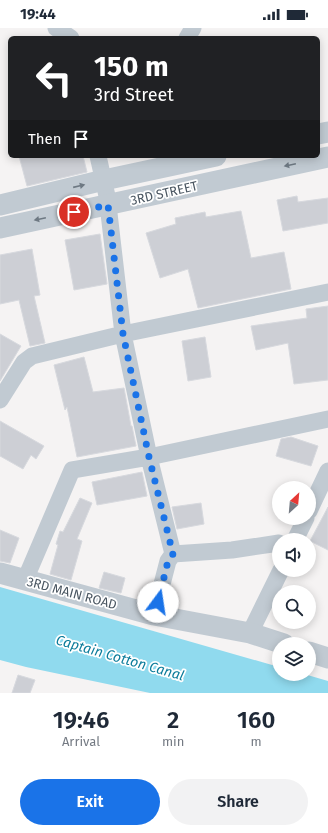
<!DOCTYPE html>
<html lang="en">
<head>
<meta charset="utf-8">
<style>
  body { margin:0; font-family:"Fira Sans",sans-serif; background:#f2f2f3; color:#1f2937; height:100vh; display:flex; flex-direction:column; font-size:15px; white-space:nowrap }
  * { box-sizing:border-box; margin:0 }
  p { font-size:13px; color:#747a83 }
  .icon { flex:none; width:22px; height:22px; fill:none; stroke:currentColor; stroke-width:2; stroke-linecap:round; stroke-linejoin:round }
  .map { position:relative; height:665px; overflow:hidden }
  .side { display:flex; flex-direction:column; background:#fff; flex:1 }
  .side>* { flex:none }
  .banner { position:absolute; left:8px; top:8px; width:312px; height:122px; border-radius:6px; box-shadow:0 2px 10px #0003; background:#202124; color:#fff; overflow:hidden }
  .needle { width:26px; rotate:26deg }
  .fabs { position:absolute; left:272px; top:453px; display:grid; gap:8px }
  .fabs a { display:grid; place-items:center; width:44px; height:44px; border-radius:50%; background:#fff; box-shadow:0 2px 10px #0003; font-size:20px }
  .pin { position:absolute; display:grid; place-items:center; width:34px; height:34px; color:#fff; margin:-17px; border:2px solid #fff; border-radius:50%; box-shadow:0 1px 4px #0007 }
  .me { position:absolute; width:44px; margin:-22px; rotate:14deg; stroke-linejoin:round; filter:drop-shadow(0 0 3px #0008) }
  .turn { display:flex; align-items:center; gap:14px; height:84px; padding:0 20px; font-size:18px }
  .turn .icon { width:52px; height:52px; stroke-width:2.5 }
  .turn b { display:block; font-size:28px; line-height:34px }
  .then { display:flex; align-items:center; height:38px; padding:0 20px; background:#0003; gap:8px; font-size:15px }
  .eta { display:flex; justify-content:space-evenly; align-items:center; height:68px; text-align:center }
  .eta b { font-size:24px; font-weight:600; line-height:28px }
  .action { display:flex; gap:8px; margin-top:auto; padding:8px 20px }
  .action a { flex:1; height:46px; border-radius:24px; background:#1a73e8; color:#fff; font-size:16px; font-weight:600; line-height:46px; text-align:center }
  .action a+a { background:#f2f2f3; color:#1f2937 }
  .status { display:flex; justify-content:space-between; align-items:center; height:28px; padding:0 20px; background:#fff; direction:ltr }
  .status svg { height:11px; fill:currentColor }
  .map>svg:first-child { display:block }
  .water { fill:#90daee }
  .building { fill:#cdcfd5; stroke:#d7d9de }
  .lines { fill:none; stroke-linecap:round; stroke-linejoin:round }
  .minor { stroke:#c1cad2; stroke-width:17 }
  .tertiary { stroke:#c1cad2; stroke-width:21 }
  .oneway { fill:#6e7983 }
  .route { stroke:#1a73e8; stroke-width:7; stroke-dasharray:0 12.6 }
  .labels { text-anchor:middle; dominant-baseline:central; stroke-width:3.5; stroke-linejoin:round; paint-order:stroke }
  .street-label { font-size:13px; fill:#4a5661; stroke:#fff }
  .water-label { font-size:14px; font-style:italic; fill:#0c7c9b; stroke:#fff }
</style>
</head>
<body>
<div class="status"><b>19:44</b><svg viewBox="0 0 49 12"><path d="M0 12V9h3v3zM5 12V6h3v6zM10 12V3h3v9zM15 12V0h3v12zM26 1h20v11H26zM47 4h2v5h-2z"/></svg></div>
<div class="map">
<svg width="328" height="665" viewBox="0 0 328 665">
  <rect width="100%" height="100%" fill="#f5f3f3"/>
  <path class="water" d="M 0,559 L 279,639 L 279,646 L 304,646 L 328,653 L 328,665 L 150,665 L 26,639 L 0,632 Z"/>
  <path class="building" d="M 19,128 L 83,128 L 87,144 L 27,158 Z
    M 297,168 L 298,174 L 328,170 L 328,195 L 283,203 L 277,172 Z
    M 241,183 L 251,230 L 284,224 L 291,261 L 198,280 L 188,241 L 160,250 L 146,205 L 176,196 L 175,190 L 205,184 L 206,189 Z
    M 100,206 L 107,256 L 74,262 L 65,212 Z
    M 32,221 L 40,267 L 34,268 L 45,315 L 30,318 L 19,272 L 0,276 L 0,227 Z
    M 328,278 L 328,352 L 294,356 L 288,315 L 256,322 L 251,298 L 307,290 L 306,281 Z
    M 0,306 L 21,318 L 0,353 Z
    M 205,309 L 211,349 L 188,353 L 182,313 Z
    M 84,329 L 93,364 L 124,360 L 131,398 L 132,398 L 136,418 L 77,429 L 67,379 L 65,382 L 54,337 Z
    M 0,393 L 44,418 L 36,431 L 31,427 L 23,441 L 0,428 Z
    M 291,409 L 318,418 L 311,438 L 276,428 L 281,411 Z
    M 142,444 L 147,468 L 97,477 L 92,454 Z
    M 80,470 L 92,475 L 77,511 L 82,513 L 71,552 L 50,546 L 58,517 L 56,516 L 60,503 L 63,504 Z
    M 201,475 L 204,496 L 177,501 L 172,479 Z
    M 328,479 L 328,522 L 310,513 Z
    M 0,502 L 19,510 L 10,535 L 0,533 Z
    M 104,544 L 125,550 L 121,565 L 99,560 Z
    M 18,647 L 35,652 L 30,665 L 12,665 Z"/>
  <g class="lines">
    <path class="minor" d="M 56,0 L 71,10
      M 187,10 L 193,0
      M 98,128 L 107,168 L 123,306 L 149,429 L 173,526 L 168,533 L 154,587
      M 0,372 L 24,334 L 32,328 L 123,306 L 328,264
      M 309,483 L 328,443
      M 295,512 L 306,490
      M 173,526 L 232,522 L 279,515
      M 25,552 L 72,442 L 149,429 L 328,391
      M 250,605 L 281,542"/>
    <path class="tertiary" d="M 318,106 L 328,104
      M 0,177 L 104,152 L 216,128
      M 0,200 L 328,129
      M 0,545 L 154,587 L 250,605 L 284,616
      M 309,624 L 328,630"/>
  </g>
  <defs><path id="oneway-solid" d="M-6-.8H1V-3.2L6.5 0L1 3.2V.8H-6Z"/></defs>
  <g class="oneway">
    <use href="#oneway-solid" transform="translate(290 137) rotate(168)"/>
    <use href="#oneway-solid" transform="translate(79 158) rotate(-13)"/>
    <use href="#oneway-solid" transform="translate(40 191) rotate(168)"/>
  </g>
  <g class="lines">
    <path class="route" d="M 74,184 L 108,177 L 123,306 L 149,429 L 173,526 L 168,533 L 158,574"/>
  </g>
  <g class="labels">
    <g class="street-label">
      <text transform="translate(164 165) rotate(-13)">3RD STREET</text>
      <text transform="translate(72 565) rotate(15)">3RD MAIN ROAD</text>
    </g>
    <g class="water-label">
      <text transform="translate(120 630) rotate(16)">Captain Cotton Canal</text>
    </g>
  </g>
</svg>
<div class="fabs">
<a><svg class="needle" viewBox="-14 -14 28 28"><path d="M0-13l5 13h-10z" fill="#e53935"/><path d="M0 13l5-13h-10z" fill="#747a83"/></svg></a>
<a><svg class="icon" aria-label="sound" viewBox="0 0 24 24"><path d="M4 9h4l5-4v14l-5-4H4zM17 9q2 3 0 6"/></svg></a>
<a><svg class="icon" aria-label="search" viewBox="0 0 24 24"><circle cx="10" cy="10" r="6"/><path d="M15 15l6 6"/></svg></a>
<a><svg class="icon" aria-label="layers" viewBox="0 0 24 24"><path d="M12 4l9 5-9 5-9-5zM3 14l9 5 9-5"/></svg></a>
</div>
<div class="pin" style="left:74px;top:184px;background:#d93025"><svg class="icon" aria-label="arrive" viewBox="0 0 24 24"><path d="M6 21V4h12l-3 4 3 4H6"/></svg></div>
<svg class="me" style="left:158px;top:574px" viewBox="-20 -20 40 40"><circle r="19" fill="#fff"/><path d="M0-13L10 11 0 6-10 11z" fill="#1a73e8"/></svg>
<div class="banner">
<div class="turn"><svg class="icon" aria-label="left" viewBox="0 0 24 24"><path d="M17 20v-9H6M10 6l-5 5 5 5"/></svg><div><b>150 m</b>3rd Street</div></div>
<div class="then">Then<svg class="icon" aria-label="arrive" viewBox="0 0 24 24"><path d="M6 21V4h12l-3 4 3 4H6"/></svg></div>
</div>
</div>
<section class="side">
<div class="eta">
<div><b>19:46</b><p>Arrival</p></div>
<div><b>2</b><p>min</p></div>
<div><b>160</b><p>m</p></div>
</div>
<div class="action"><a>Exit</a><a>Share</a></div>
</section>
</body>
</html>
